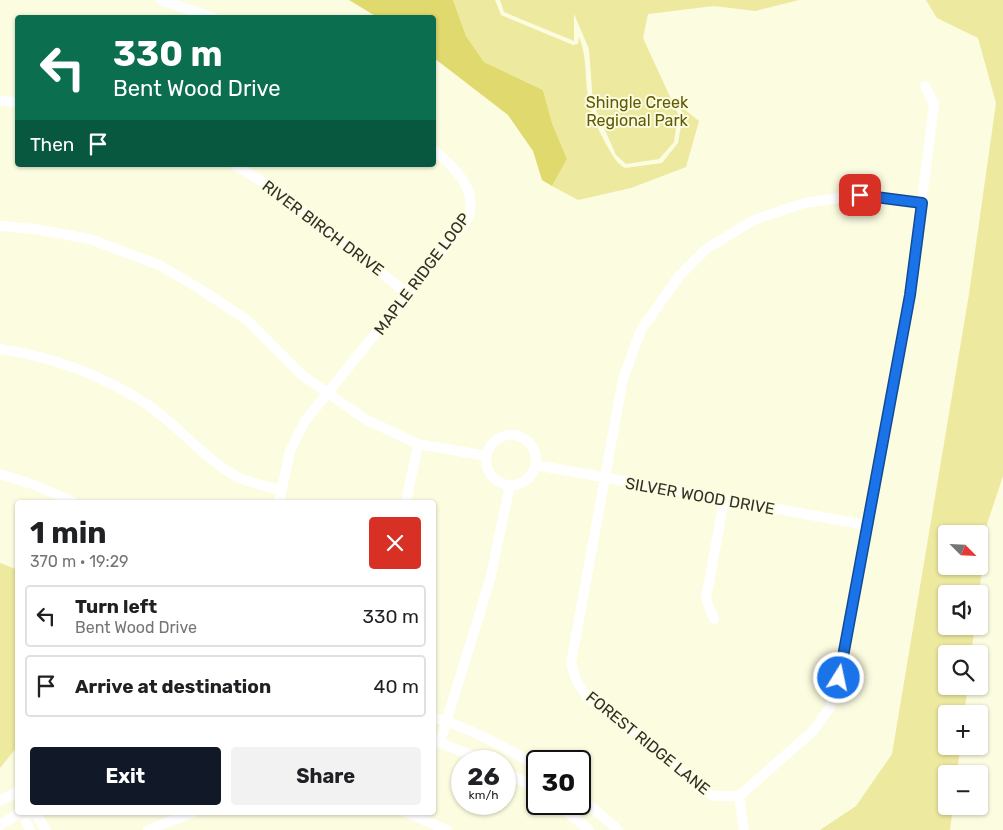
<!DOCTYPE html>
<html lang="en">
<head>
<meta charset="utf-8">
<style>
  body { margin:0; font-family:Rubik,sans-serif; background:#f2f2f2; color:#202124; height:100vh; display:flex; flex-direction:column; font-size:19px; white-space:nowrap }
  * { box-sizing:border-box; margin:0 }
  p { font-size:16px; color:#757577 }
  .icon { flex:none; width:28px; height:28px; fill:none; stroke:currentColor; stroke-width:2; stroke-linecap:round; stroke-linejoin:round }
  .map { position:relative; flex:1; overflow:hidden }
  .sheet { position:absolute; left:15px; top:500px; width:421px; height:315px; display:flex; flex-direction:column; background:#fff; border-radius:5px; box-shadow:0 1px 4px #0004 }
  .sheet>* { flex:none }
  .top-card { position:absolute; left:15px; top:15px; width:421px; height:152px; border-radius:5px; box-shadow:0 1px 4px #0004; background:#0b6e4f; color:#fff; overflow:hidden }
  .needle { width:32px; rotate:114deg }
  .buttons { position:absolute; left:938px; top:525px; display:grid; gap:10px }
  .buttons a { display:grid; place-items:center; width:50px; height:50px; border-radius:5px; background:#fff; box-shadow:0 1px 4px #0004; font-size:25px }
  .speed { position:absolute; left:451px; top:750px; display:flex; gap:10px; font-size:25px; font-weight:700; text-align:center }
  .speed>* { display:grid; place-content:center; width:65px; height:65px; border-radius:50%; background:#fff; box-shadow:0 1px 4px #0004; line-height:1 }
  .speed small { font-size:12px; font-weight:400 }
  .speed .limit { border:2px solid #111; border-radius:8px; background:#fff; color:#111 }
  .pin { position:absolute; display:grid; place-items:center; width:42px; height:42px; color:#fff; margin:-21px; border-radius:10px; box-shadow:0 2px 8px #0006 }
  .me { position:absolute; width:55px; margin:-28px; rotate:10deg; stroke-linejoin:round; filter:drop-shadow(0 0 4px #0008) }
  .turn { display:flex; align-items:center; gap:18px; height:105px; padding:0 15px; font-size:22px }
  .turn .icon { width:65px; height:65px; stroke-width:2.5 }
  .turn b { display:block; font-size:35px; line-height:42px }
  .then { display:flex; align-items:center; height:48px; padding:0 15px; background:#0003; gap:10px; font-size:19px }
  .round { display:grid; place-items:center; flex:none; width:52px; height:52px; border-radius:5px; background:#f2f2f2 }
  .summary { display:flex; align-items:center; justify-content:space-between; height:85px; padding:0 15px }
  h1 { font-size:30px; font-weight:700; line-height:38px }
  .button { display:flex; gap:10px; margin-top:auto; padding:10px 15px }
  .button a { flex:1; height:58px; border-radius:5px; background:#111827; color:#fff; font-size:20px; font-weight:700; line-height:58px; text-align:center }
  .button a+a { background:#f2f2f2; color:#202124 }
  ul { padding:0; list-style:none }
  li { display:flex; align-items:center; gap:15px; height:62px; margin:0 10px 8px; padding:0 5px; border:2px solid #e0e0e0; border-radius:5px }
  li div { flex:1 }
  li b { display:block; font-size:19px }
  li em { font-style:normal }
  .map>svg:first-child { display:block }
  .green { fill:#ede99f; fill-rule:evenodd }
  .water { fill:#e0d96e }
  .lines { fill:none; stroke-linecap:round; stroke-linejoin:round }
  .minor { stroke:#fff; stroke-width:10 }
  .route-casing { stroke:#114b97; stroke-width:12 }
  .route { stroke:#1a73e8; stroke-width:9 }
  .labels { text-anchor:middle; dominant-baseline:central; stroke-width:4; stroke-linejoin:round; paint-order:stroke }
  .park-label { font-size:16px; fill:#5f5a03; stroke:#fcfce1 }
  .street-label { font-size:16px; fill:#303026; stroke:#fcfce1 }
</style>
</head>
<body>
<div class="map">
<svg width="1003" height="830" viewBox="0 0 1003 830">
  <rect width="100%" height="100%" fill="#fcfce1"/>
  <path class="green" d="M 453,0 L 495,0 L 501,15 L 573,45 L 578,44 L 579,37 C 588,58 584,80 589,102 C 592,117 599,131 606,144 C 612,154 615,162 625,168 L 662,163 L 678,143 L 683,115 L 679,105 L 699,121 L 686,167 L 631,188 L 578,200 L 552,186 L 567,159 L 552,123 L 543,90 L 484,62 L 466,36 Z
    M 500,0 L 799,0 L 755,11 L 714,6 L 648,14 L 643,38 L 678,114 L 674,142 L 659,159 L 626,164 L 616,155 L 593,103 L 589,49 L 574,14 L 574,41 L 504,12 Z
    M 926,0 L 1003,0 L 1003,476 L 987,524 L 979,594 L 946,594 L 946,626 L 975,626 L 971,654 L 946,654 L 946,686 L 968,686 L 964,714 L 946,714 L 946,746 L 960,746 L 957,774 L 946,774 L 946,806 L 953,806 L 950,830 L 820,830 L 856,806 L 892,754 L 969,294 L 996,103 L 978,38 L 937,18 ZM 946,534 L 979,534 L 979,566 L 946,566 Z
    M 0,563 L 18,570 L 17,747 L 0,768 Z"/>
  <path class="water" d="M 349,0 L 453,0 L 466,36 L 484,62 L 543,90 L 552,123 L 567,159 L 552,186 L 542,180 L 533,151 L 508,115 L 434,58 L 434,18 L 377,17 Z"/>
  <g class="lines">
    <path class="minor" d="M 161,0 L 214,18
      M 0,101 L 18,102
      M 235,165 L 279,192 L 408,294
      M 922,203 L 860,195 L 804,203 L 754,220 L 706,249 L 679,276 L 641,330 L 623,379 L 571,663 L 577,682 L 588,698 L 651,744 L 696,785 L 713,796 L 739,796 L 813,731 L 830,707 L 839,678 L 910,295 L 934,104 L 925,86
      M 0,226 L 34,229 L 90,239 L 159,265 L 197,287 L 247,320 L 302,375 L 365,419 L 418,444 L 487,456
      M 0,349 C 53,357 100,374 145,403 C 177,424 201,456 234,475 C 247,483 266,486 281,490
      M486 460a25 25 0 1 1 50 0a25 25 0 1 1-50 0Z
      M 536,465 L 866,525
      M 0,474 L 35,485 L 73,502
      M 279,502 L 290,451 L 305,421 L 467,220 C 480,191 455,168 434,150
      M 406,502 L 418,444
      M 714,619 L 706,599 L 724,500
      M 434,718 C 464,725 511,750 538,767
      M 435,741 L 486,761
      M 440,742 L 490,580 L 510,485
      M 505,771 L 538,790
      M 739,796 L 744,830
      M 580,797 L 618,830
      M 0,801 L 18,791
      M 557,804 L 589,830
      M 26,812 L 26,822 L 30,830
      M 32,812 L 37,816 L 46,830
      M 405,812 L 447,830
      M 0,825 L 21,812
      M 148,830 L 194,812"/>
  </g>
  <g class="lines">
    <g class="route-casing">
      <path id="route" d="M 839,678 L 910,295 L 922,203 L 860,195"/>
    </g>
    <use href="#route" class="route"/>
  </g>
  <g class="labels">
    <g class="park-label">
      <text x="637" y="102">Shingle Creek<tspan x="637" dy="18">Regional Park</tspan></text>
    </g>
    <g class="street-label">
      <text transform="translate(323 228) rotate(37)">RIVER BIRCH DRIVE</text>
      <text transform="translate(422 274) rotate(-53)">MAPLE RIDGE LOOP</text>
      <text transform="translate(700 496) rotate(10)">SILVER WOOD DRIVE</text>
      <text transform="translate(648 743) rotate(39)">FOREST RIDGE LANE</text>
    </g>
  </g>
</svg>
<div class="buttons">
<a><svg class="needle" viewBox="-14 -14 28 28"><path d="M0-13l5 13h-10z" fill="#e53935"/><path d="M0 13l5-13h-10z" fill="#757577"/></svg></a>
<a><svg class="icon" aria-label="sound" viewBox="0 0 24 24"><path d="M4 9h4l5-4v14l-5-4H4zM17 9q2 3 0 6"/></svg></a>
<a><svg class="icon" aria-label="search" viewBox="0 0 24 24"><circle cx="10" cy="10" r="6"/><path d="M15 15l6 6"/></svg></a>
<a>+</a>
<a>−</a>
</div>
<div class="speed"><div>26<small>km/h</small></div><div class="limit">30</div></div>
<div class="pin" style="left:860px;top:195px;background:#d93025"><svg class="icon" aria-label="arrive" viewBox="0 0 24 24"><path d="M6 21V4h12l-3 4 3 4H6"/></svg></div>
<svg class="me" style="left:839px;top:678px" viewBox="-20 -20 40 40"><circle r="17" fill="#1a73e8" stroke="#fff" stroke-width="3"/><path d="M0-11L8 9 0 5-8 9z" fill="#fff"/></svg>
<div class="top-card">
<div class="turn"><svg class="icon" aria-label="left" viewBox="0 0 24 24"><path d="M17 20v-9H6M10 6l-5 5 5 5"/></svg><div><b>330 m</b>Bent Wood Drive</div></div>
<div class="then">Then<svg class="icon" aria-label="arrive" viewBox="0 0 24 24"><path d="M6 21V4h12l-3 4 3 4H6"/></svg></div>
</div>
<section class="sheet">
<div class="summary"><div><h1>1 min</h1><p>370 m · 19:29</p></div><a class="round" style="background:#d93025;color:#fff"><svg class="icon" aria-label="close" viewBox="0 0 24 24"><path d="M6 6l12 12M18 6L6 18"/></svg></a></div>
<ul>
<li><svg class="icon" aria-label="left" viewBox="0 0 24 24"><path d="M17 20v-9H6M10 6l-5 5 5 5"/></svg><div><b>Turn left</b><p>Bent Wood Drive</p></div><em>330 m</em></li>
<li><svg class="icon" aria-label="arrive" viewBox="0 0 24 24"><path d="M6 21V4h12l-3 4 3 4H6"/></svg><div><b>Arrive at destination</b></div><em>40 m</em></li>
</ul>
<div class="button"><a>Exit</a><a>Share</a></div>
</section>
</div>
</body>
</html>
